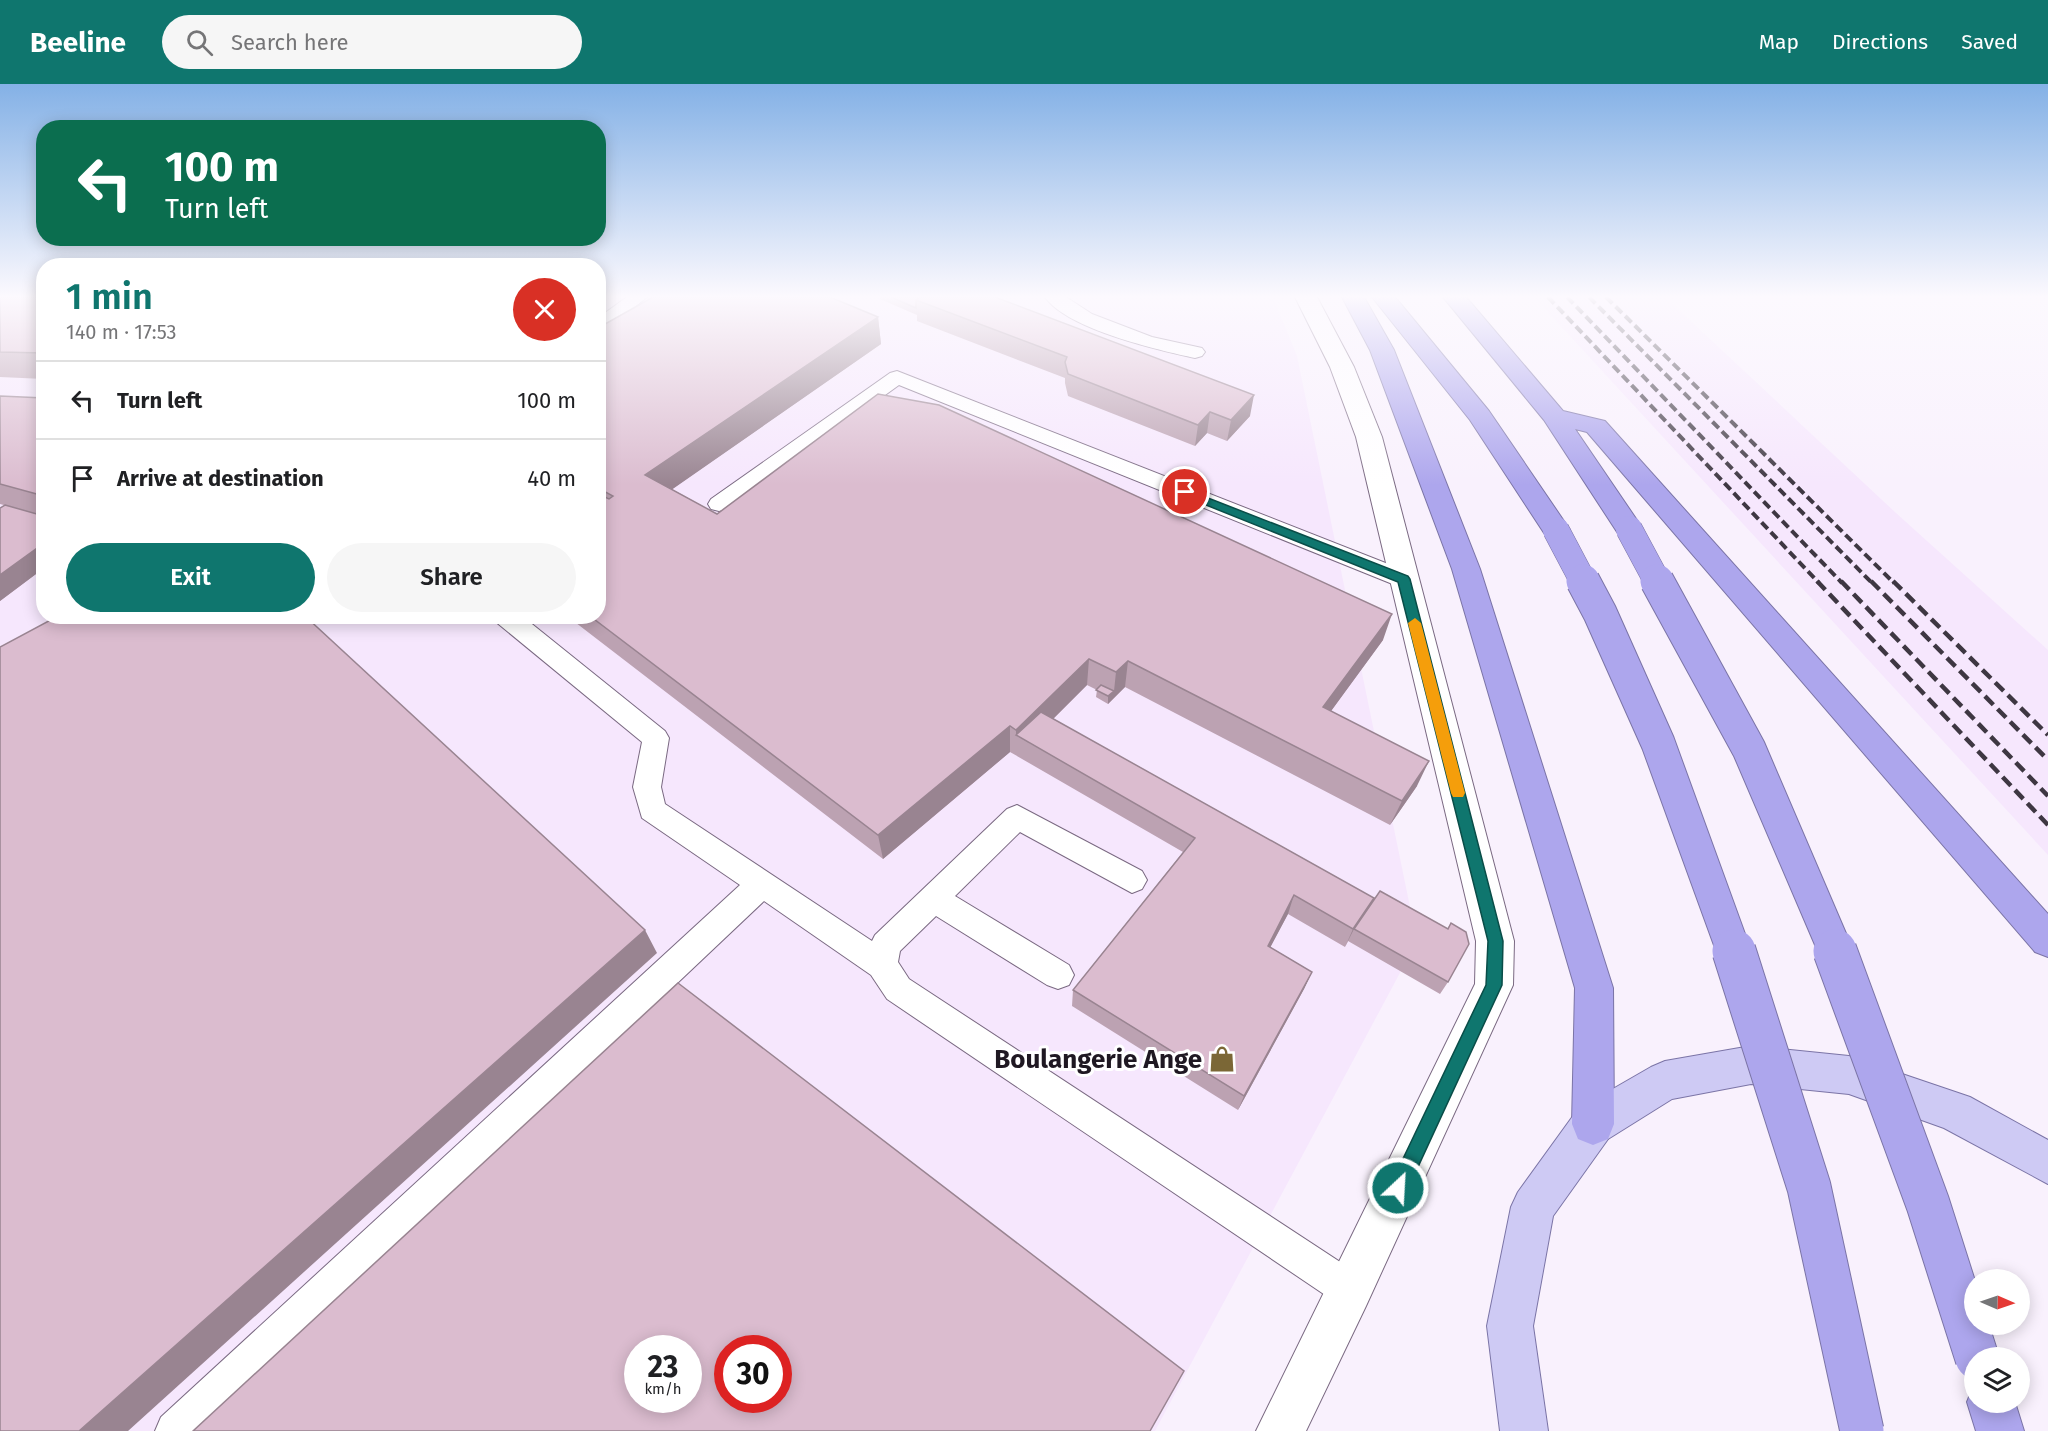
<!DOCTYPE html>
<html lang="en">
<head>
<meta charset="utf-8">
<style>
  body { margin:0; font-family:"Fira Sans",sans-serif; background:#f6f6f6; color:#202124; height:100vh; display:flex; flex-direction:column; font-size:22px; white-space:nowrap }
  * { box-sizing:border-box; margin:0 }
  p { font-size:20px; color:#757577 }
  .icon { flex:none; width:33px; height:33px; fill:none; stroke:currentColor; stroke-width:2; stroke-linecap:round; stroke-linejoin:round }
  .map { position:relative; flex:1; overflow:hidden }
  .sheet { position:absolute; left:36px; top:174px; width:570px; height:366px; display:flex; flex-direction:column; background:#fff; border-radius:24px; box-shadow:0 3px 15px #0003 }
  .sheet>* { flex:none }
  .guide { position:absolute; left:36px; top:36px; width:570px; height:126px; border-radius:24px; box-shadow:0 3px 15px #0003; background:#0b6e4f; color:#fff; overflow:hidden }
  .needle { width:39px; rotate:92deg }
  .tools { position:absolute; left:1964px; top:1185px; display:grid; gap:12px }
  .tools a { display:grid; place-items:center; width:66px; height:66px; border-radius:50%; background:#fff; box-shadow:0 3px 15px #0003; font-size:30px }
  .speed { position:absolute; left:624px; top:1251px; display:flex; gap:12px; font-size:30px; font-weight:700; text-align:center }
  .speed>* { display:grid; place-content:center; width:78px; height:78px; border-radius:50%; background:#fff; box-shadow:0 3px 15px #0003; line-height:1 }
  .speed small { font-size:15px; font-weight:400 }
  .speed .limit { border:9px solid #d22; background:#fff; color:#111 }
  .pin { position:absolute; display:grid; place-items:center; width:51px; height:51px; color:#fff; margin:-26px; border:3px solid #fff; border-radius:50%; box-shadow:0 2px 6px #0007 }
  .me { position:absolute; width:66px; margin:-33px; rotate:25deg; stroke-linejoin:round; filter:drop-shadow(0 0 4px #0008) }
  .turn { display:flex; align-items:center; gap:21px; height:126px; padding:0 30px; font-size:27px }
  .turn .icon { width:78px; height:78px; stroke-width:2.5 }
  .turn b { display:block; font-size:42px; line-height:51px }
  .round { display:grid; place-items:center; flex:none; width:63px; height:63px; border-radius:32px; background:#f6f6f6 }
  .summary { display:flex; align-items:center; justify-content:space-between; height:102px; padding:0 30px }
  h1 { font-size:36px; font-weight:600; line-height:45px; color:#0f766e }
  .action { display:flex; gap:12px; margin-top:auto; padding:12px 30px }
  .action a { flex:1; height:69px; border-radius:36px; background:#0f766e; color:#fff; font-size:24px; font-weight:600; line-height:69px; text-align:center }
  .action a+a { background:#f6f6f6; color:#202124 }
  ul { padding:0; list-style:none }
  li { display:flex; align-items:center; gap:18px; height:78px; padding:0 30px; border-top:2px solid #e0e0e0 }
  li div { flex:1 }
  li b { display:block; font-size:22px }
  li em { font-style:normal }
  header { display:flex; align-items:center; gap:36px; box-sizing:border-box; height:84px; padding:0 30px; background:#0f766e; color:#fff }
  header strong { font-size:28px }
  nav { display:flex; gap:33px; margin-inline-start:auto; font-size:21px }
  .search { width:420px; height:54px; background:#f6f6f6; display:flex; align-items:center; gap:15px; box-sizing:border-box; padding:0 21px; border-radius:33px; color:#757577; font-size:22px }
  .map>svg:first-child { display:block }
  .built { fill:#f6e7fd; fill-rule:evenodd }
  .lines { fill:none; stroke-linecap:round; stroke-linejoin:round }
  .lane-casing { stroke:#7a6982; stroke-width:2 }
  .street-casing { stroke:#7a6982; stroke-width:2 }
  .primary-casing { stroke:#7b74a6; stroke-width:2 }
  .highway-casing { stroke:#7b74a6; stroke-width:2 }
  .lane { fill:#fff; fill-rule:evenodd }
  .street { fill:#fff; fill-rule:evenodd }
  .primary { fill:#cecaf4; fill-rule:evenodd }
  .highway { fill:#ada6ed; fill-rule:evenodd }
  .rail-far1 { stroke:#3e3742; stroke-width:4; stroke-dasharray:9 4.5; stroke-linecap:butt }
  .rail { stroke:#3e3742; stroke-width:4.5; stroke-dasharray:12 6; stroke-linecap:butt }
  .highway-bridge-far2-casing { stroke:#7b74a6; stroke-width:27; stroke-linecap:butt }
  .highway-bridge-far1-casing { stroke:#7b74a6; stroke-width:35; stroke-linecap:butt }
  .highway-bridge-casing { stroke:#7b74a6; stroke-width:45; stroke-linecap:butt }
  .highway-bridge-far2 { stroke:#ada6ed; stroke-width:26 }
  .highway-bridge-far1 { stroke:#ada6ed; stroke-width:33 }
  .highway-bridge { stroke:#ada6ed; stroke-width:43 }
  .wall { fill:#bca2b2 }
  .shaded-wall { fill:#998491 }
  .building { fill:#dbbccf; stroke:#998491; stroke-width:1.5; fill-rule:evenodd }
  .route { fill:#0f766e; stroke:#0a4d48; stroke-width:1.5 }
  .slow { fill:#f59e0b }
  .labels { text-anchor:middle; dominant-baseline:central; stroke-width:6; stroke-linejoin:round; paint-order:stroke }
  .near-poi-label { font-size:26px; font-weight:bold; fill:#1f1822; stroke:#fff; text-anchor:end }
</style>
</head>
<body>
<header>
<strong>Beeline</strong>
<div class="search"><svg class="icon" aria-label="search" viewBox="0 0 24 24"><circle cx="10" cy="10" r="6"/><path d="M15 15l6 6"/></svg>Search here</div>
<nav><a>Map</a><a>Directions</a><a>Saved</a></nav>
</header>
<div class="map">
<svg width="2048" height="1347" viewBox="0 0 2048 1347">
  <rect width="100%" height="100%" fill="#f9f1fd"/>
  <path class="built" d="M 0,213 L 43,213 L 44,532 L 598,532 L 599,213 L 1273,213 L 1297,272 L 1417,857 L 1155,1347 L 0,1347 ZM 638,1264 L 688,1264 L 688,1316 L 638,1316 ZM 728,1264 L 778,1264 L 778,1316 L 728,1316 Z
    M 1534,213 L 1665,213 L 1896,429 L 2048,566 L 2048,771 Z"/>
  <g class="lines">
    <g class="lane-casing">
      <path id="lane" d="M 627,213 L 647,213 L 605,247 L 598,249 L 598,234 Z
        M 1045,213 L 1066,213 L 1092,230 L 1152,253 L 1202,264 L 1205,268 L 1202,272 L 1195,274 C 1158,266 1067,245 1045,213 Z
        M 897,287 L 1411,489 L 1415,495 L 1411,501 L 1403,503 L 1395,501 L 899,301 L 727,425 L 719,427 L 711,425 L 708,420 L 711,415 L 890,289 Z
        M 493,532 L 522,532 L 665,647 L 669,654 L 661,703 L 665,720 L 872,857 L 875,851 L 1007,725 L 1017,721 L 1142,787 L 1147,796 L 1142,805 L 1132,809 L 1020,748 L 955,812 L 1069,881 L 1074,891 L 1069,901 L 1058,905 L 1047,901 L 936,832 L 900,867 L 898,878 L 909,895 L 1363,1193 L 1369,1206 L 1363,1219 L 1350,1225 L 1337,1219 L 887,915 L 871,891 L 764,817 L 204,1347 L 155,1347 L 161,1333 L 740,801 L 642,734 L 633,703 L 642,658 L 496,538 Z"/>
    </g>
    <g class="street-casing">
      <path id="street" d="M 1295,213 L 1317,213 L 1354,283 L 1382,353 L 1514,857 L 1513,901 L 1366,1222 L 1306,1347 L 1256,1347 L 1475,900 L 1476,857 L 1356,353 L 1330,283 Z"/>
    </g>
    <g class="primary-casing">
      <path id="primary" d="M 1751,962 L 1849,972 L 1970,1013 L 2048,1056 L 2048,1100 L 1944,1044 L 1849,1010 L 1751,1000 L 1672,1015 L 1608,1055 L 1553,1132 L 1533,1242 L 1548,1347 L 1500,1347 L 1487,1242 L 1511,1123 L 1518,1108 L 1578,1025 L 1651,983 L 1665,977 Z"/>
    </g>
    <g class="highway-casing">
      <path id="highway" d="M 1342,213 L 1364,213 L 1394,266 L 1480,485 L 1613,904 L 1614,1040 L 1608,1055 L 1593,1061 L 1578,1055 L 1572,1040 L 1575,904 L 1452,485 L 1370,266 Z
        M 1372,213 L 1395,213 L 1489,327 L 1570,446 L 1566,452 L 1556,455 L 1546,452 L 1470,336 Z
        M 1443,213 L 1466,213 L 1563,327 L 1605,337 L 2048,830 L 2048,873 L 2035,868 L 1587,348 L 1575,345 L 1643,445 L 1639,451 L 1629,454 L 1619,451 L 1544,336 Z
        M 1974,1301 L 1974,1318 L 2015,1318 L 2024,1347 L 1976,1347 L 1967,1318 Z"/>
    </g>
    <use href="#lane" class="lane"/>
    <use href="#street" class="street"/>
    <use href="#primary" class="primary"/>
    <use href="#highway" class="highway"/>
    <path class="rail-far1" d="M 1548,213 L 1819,499
      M 1567,213 L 1842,499
      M 1589,213 L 1872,499
      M 1606,213 L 1894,499"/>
    <path class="rail" d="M 1817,497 L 2048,741
      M 1841,497 L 2048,712
      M 1871,497 L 2048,676
      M 1893,497 L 2048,651"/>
    <g class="highway-bridge-far2-casing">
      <path id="highway-bridge-far2" d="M 1629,445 L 1658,499
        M 1556,446 L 1584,499"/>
    </g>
    <g class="highway-bridge-far1-casing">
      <path id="highway-bridge-far1" d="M 1583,497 L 1600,529 L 1658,659 L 1734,868
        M 1657,497 L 1749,665 L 1836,868"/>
    </g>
    <g class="highway-bridge-casing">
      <path id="highway-bridge" d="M 1734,867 L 1809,1103 L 1862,1347
        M 1835,867 L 1928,1120 L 1977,1274"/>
    </g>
    <use href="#highway-bridge-far2" class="highway-bridge-far2"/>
    <use href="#highway-bridge-far1" class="highway-bridge-far1"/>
    <use href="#highway-bridge" class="highway-bridge"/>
  </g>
  <path class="wall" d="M 0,213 L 44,213 L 44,295 L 0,293 Z
    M 880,213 L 995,213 L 1250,332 L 1227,357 L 1207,349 L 1195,362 L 1068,312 L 1065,299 L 1065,294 L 917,237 L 917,231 L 880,215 Z
    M 878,233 L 881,260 L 672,405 L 717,430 L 1383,556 L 1331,627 L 1417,702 L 1390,741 L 1125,603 L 1108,620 L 1096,613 L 1097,606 L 1087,601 L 1053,635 L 1374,814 L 1370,822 L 1447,845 L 1451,839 L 1448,898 L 1440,910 L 1348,857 L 1345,863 L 1288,830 L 1270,863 L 1312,888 L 1304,905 L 1238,1026 L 1072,922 L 1073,906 L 1183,768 L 1010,668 L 883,775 L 567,532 L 598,532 L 598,244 Z
    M 0,312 L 44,314 L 44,484 L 0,517 L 0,424 L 11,423 L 0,420 Z"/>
  <path class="shaded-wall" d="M 878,233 L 881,260 L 654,418 L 645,391 Z
    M 1254,311 L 1250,332 L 1227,357 L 1231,336 Z
    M 1210,328 L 1207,349 L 1195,362 L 1198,341 Z
    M 44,459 L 44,484 L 0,517 L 0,491 Z
    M 1392,530 L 1383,556 L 1315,649 L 1323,623 Z
    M 1089,575 L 1087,601 L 1029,659 L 1016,651 L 1016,646 Z
    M 1128,577 L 1125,603 L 1108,620 L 1108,612 L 1114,607 L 1116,588 Z
    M 1010,642 L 1010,668 L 883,775 L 878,751 Z
    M 1429,677 L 1417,702 L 1390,741 L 1402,717 Z
    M 1294,811 L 1288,830 L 1262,879 L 1268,862 Z
    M 1374,814 L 1365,832 L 1354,845 L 1345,863 L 1353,845 Z
    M 645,846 L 657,869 L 128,1347 L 79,1347 Z
    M 1312,888 L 1304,905 L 1238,1026 L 1244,1012 Z"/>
  <path class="building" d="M 0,213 L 44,213 L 44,269 L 0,268 Z
    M 653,213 L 830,213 L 878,233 L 645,391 L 717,430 L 878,310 L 939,321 L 1392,530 L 1323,623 L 1429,677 L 1402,717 L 1128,577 L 1116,588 L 1089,575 L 1016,646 L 1010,642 L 878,751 L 590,532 L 598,532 L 598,410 L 609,415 L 613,412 L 598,404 L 598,244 Z
    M 891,213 L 920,213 L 916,216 L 916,224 Z
    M 920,213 L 995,213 L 1254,311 L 1231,336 L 1210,328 L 1198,341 L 1068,290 L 1065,278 L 1067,273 L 916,216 Z
    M 0,312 L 44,314 L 44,412 L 0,400 Z
    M 5,421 L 44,432 L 44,459 L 0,491 L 0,424 Z
    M 58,532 L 305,532 L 645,846 L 79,1347 L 0,1347 L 0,563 Z
    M 1101,601 L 1114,607 L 1108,612 L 1096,606 Z
    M 1041,628 L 1374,814 L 1353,845 L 1294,811 L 1268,862 L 1312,888 L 1244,1012 L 1073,906 L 1195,754 L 1016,651 Z
    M 1380,807 L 1448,845 L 1451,839 L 1466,848 L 1469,860 L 1448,898 L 1354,845 Z
    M 678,899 L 1184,1287 L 1150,1347 L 193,1347 ZM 638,1264 L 688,1264 L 688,1316 L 638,1316 ZM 728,1264 L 778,1264 L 778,1316 L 728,1316 Z"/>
  <linearGradient id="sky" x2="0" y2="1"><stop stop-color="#84b1e6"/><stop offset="0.53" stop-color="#fcf9fe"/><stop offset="1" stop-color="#fcf9fe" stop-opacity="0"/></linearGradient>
  <rect width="2048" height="401" fill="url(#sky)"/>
  <path class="route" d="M 1185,405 L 1408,492 L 1410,495 L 1503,857 L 1502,901 L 1405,1111 L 1398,1113 L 1392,1111 L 1389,1104 L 1486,901 L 1488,857 L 1398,498 L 1181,411 L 1179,408 Z"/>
  <path class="slow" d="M 1415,534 L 1421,539 L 1465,709 L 1463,713 L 1453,713 L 1451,709 L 1408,539 Z"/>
  <defs>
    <g id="shop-bare" transform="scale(2.07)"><path d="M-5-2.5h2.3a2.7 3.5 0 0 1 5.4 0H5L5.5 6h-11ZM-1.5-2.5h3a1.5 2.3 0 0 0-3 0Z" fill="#7b6736" stroke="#fff" stroke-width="2.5" paint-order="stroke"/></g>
  </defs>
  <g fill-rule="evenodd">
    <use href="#shop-bare" x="1222" y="975"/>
  </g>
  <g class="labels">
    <g class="near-poi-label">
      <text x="1202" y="975">Boulangerie Ange</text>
    </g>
  </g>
</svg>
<div class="tools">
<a><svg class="needle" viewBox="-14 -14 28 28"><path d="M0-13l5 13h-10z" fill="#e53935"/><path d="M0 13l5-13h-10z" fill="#757577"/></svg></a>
<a><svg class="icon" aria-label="layers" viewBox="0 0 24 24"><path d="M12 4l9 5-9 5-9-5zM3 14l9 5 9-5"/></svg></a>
</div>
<div class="speed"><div>23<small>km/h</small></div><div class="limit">30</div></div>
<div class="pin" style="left:1185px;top:408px;background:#d93025"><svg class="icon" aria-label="arrive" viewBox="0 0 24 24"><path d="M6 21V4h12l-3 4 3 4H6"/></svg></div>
<svg class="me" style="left:1398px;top:1104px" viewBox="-20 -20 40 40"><circle r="17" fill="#0f766e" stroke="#fff" stroke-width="3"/><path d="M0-11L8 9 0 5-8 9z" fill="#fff"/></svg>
<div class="guide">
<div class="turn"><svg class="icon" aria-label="left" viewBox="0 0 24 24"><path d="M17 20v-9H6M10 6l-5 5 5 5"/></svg><div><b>100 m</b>Turn left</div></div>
</div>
<section class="sheet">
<div class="summary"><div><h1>1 min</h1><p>140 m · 17:53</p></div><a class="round" style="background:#d93025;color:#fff"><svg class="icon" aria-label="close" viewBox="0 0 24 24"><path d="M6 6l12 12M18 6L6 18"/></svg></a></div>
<ul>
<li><svg class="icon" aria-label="left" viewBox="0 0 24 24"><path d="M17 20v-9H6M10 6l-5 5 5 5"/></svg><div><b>Turn left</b></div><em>100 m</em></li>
<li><svg class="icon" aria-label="arrive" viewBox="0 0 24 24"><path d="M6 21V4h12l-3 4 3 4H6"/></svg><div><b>Arrive at destination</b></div><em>40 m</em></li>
</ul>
<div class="action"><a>Exit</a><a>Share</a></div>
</section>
</div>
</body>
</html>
